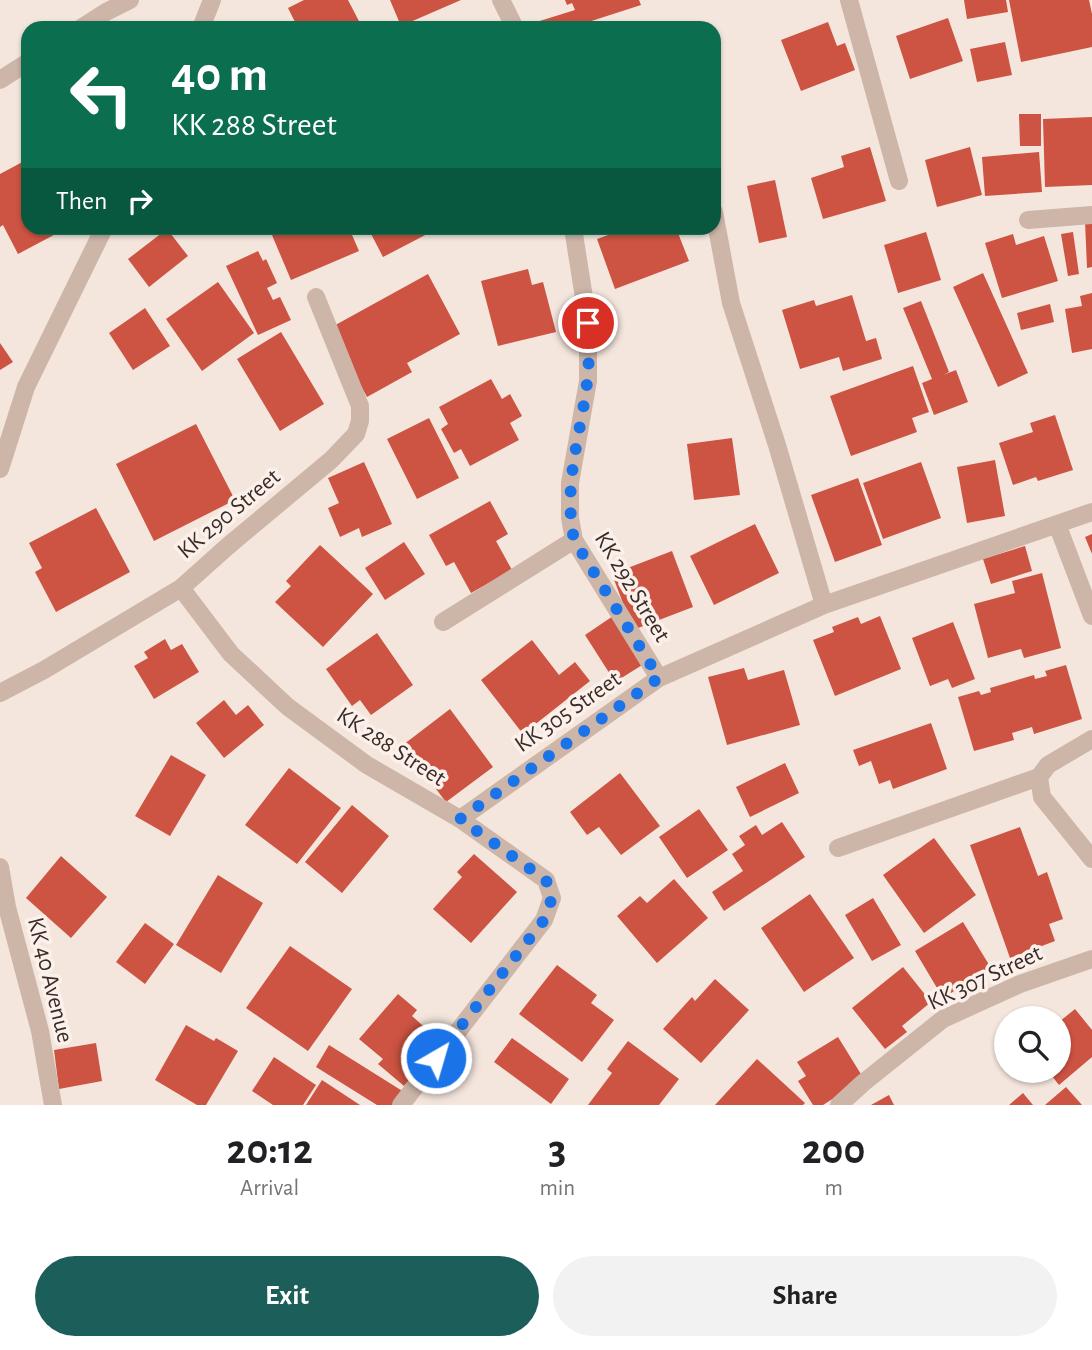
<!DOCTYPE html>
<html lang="en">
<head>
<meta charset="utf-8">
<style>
  body { margin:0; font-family:"Alegreya Sans",sans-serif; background:#f2f2f2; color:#202124; height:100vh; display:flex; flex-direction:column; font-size:26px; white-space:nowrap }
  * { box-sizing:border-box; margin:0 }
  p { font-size:23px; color:#757577 }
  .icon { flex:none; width:38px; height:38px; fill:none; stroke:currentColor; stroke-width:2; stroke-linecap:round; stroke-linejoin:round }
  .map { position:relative; height:1105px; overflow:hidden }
  .sheet { display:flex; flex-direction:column; background:#fff; flex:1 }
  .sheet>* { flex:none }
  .guide { position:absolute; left:21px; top:21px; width:700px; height:214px; border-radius:21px; box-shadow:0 2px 5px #0004; background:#0b6e4f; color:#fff; overflow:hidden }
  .fabs { position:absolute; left:994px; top:1006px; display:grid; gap:14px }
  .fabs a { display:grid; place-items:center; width:77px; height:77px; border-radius:50%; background:#fff; box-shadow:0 2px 5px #0004; font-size:35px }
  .pin { position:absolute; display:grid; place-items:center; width:60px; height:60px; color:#fff; margin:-30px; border:4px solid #fff; border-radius:50%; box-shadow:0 2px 7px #0007 }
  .me { position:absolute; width:77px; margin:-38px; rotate:38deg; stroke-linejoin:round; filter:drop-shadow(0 0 5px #0008) }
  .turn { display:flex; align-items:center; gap:24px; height:147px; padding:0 35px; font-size:32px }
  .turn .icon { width:91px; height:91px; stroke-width:2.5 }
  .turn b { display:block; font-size:49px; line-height:60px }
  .then { display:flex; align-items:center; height:66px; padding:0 35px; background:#0003; gap:14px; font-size:26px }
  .eta { display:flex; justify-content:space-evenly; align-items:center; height:119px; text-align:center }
  .eta b { font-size:42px; font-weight:700; line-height:49px }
  .action { display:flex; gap:14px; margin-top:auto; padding:14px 35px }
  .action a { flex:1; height:80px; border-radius:42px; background:#1b5e5a; color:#fff; font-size:28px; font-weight:700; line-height:80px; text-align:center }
  .action a+a { background:#f2f2f2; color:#202124 }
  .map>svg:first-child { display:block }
  .building { fill:#cd5342 }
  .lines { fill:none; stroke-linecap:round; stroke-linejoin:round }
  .minor { stroke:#cdb5a8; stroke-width:18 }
  .route { stroke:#1a73e8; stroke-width:12; stroke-dasharray:0 21.6 }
  .labels { text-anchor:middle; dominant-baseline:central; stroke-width:7; stroke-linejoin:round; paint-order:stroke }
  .street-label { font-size:24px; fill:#392c29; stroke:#fbf1ea }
</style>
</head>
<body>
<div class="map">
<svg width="1092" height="1105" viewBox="0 0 1092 1105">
  <rect width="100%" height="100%" fill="#f4e6dd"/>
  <path class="building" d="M 304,0 L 348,0 L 361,25 L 355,28 L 298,28 L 288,8 Z
    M 390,0 L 461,0 L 401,26 Z
    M 565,0 L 639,0 L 641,5 L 579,25 L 580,28 L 531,28 L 530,24 L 575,10 L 572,3 L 567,5 Z
    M 964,0 L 1006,0 L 1008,12 L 967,19 Z
    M 1009,0 L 1089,0 L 1092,14 L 1092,47 L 1021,62 Z
    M 948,18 L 963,61 L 910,79 L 896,36 Z
    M 828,22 L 837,46 L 845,43 L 855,70 L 801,91 L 781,40 Z
    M 1005,42 L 1012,75 L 977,82 L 970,49 Z
    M 1019,114 L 1041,114 L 1041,146 L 1020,146 Z
    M 1092,117 L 1092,185 L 1045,187 L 1043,119 Z
    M 870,147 L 886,201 L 823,219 L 811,178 L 844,167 L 841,156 Z
    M 970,147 L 982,195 L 937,207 L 925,160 Z
    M 1039,152 L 1042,192 L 985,196 L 982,157 Z
    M 28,159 L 28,228 L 67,228 L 18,254 L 3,225 L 0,227 L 0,174 Z
    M 775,180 L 787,237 L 759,243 L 747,186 Z
    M 1085,221 L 1092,221 L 1092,267 L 1087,268 Z
    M 269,228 L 349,228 L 359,251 L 291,280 Z
    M 368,228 L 431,228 L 433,231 L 383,257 Z
    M 628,228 L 676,228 L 689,261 L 615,289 L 597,239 Z
    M 167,229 L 188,256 L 149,287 L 128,259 Z
    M 926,232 L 941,280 L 898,293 L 884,245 Z
    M 1073,232 L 1079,274 L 1068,276 L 1061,234 Z
    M 1013,234 L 1016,245 L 1044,236 L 1058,281 L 1002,298 L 985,243 Z
    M 258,251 L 263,261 L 266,259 L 277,283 L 267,288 L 273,300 L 280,297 L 291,320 L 258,335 L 226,266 Z
    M 528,269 L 532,285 L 543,282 L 556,332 L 498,346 L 481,281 Z
    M 983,273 L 1028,373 L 998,387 L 953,287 Z
    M 428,274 L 460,334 L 407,363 L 412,372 L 367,397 L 330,328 Z
    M 218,282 L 254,333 L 202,371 L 166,319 Z
    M 1092,293 L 1092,349 L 1072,353 L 1065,309 L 1082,306 L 1080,296 Z
    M 852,295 L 866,341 L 876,338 L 882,359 L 843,371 L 839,357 L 800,369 L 782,310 L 814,300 L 816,306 Z
    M 921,301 L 949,372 L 943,375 L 956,370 L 968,402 L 934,415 L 922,383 L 932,379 L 903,308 Z
    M 1050,304 L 1054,322 L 1021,330 L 1017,313 Z
    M 145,308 L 170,346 L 133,370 L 109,333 Z
    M 281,332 L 324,404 L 280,431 L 237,359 Z
    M 0,343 L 13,362 L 0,370 Z
    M 913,366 L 929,412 L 912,418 L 917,432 L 851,456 L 830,396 Z
    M 491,379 L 502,399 L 510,394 L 522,416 L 510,423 L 519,440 L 470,466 L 461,449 L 454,453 L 441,429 L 448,424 L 439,407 Z
    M 1055,415 L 1073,470 L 1038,481 L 1036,477 L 1013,485 L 999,443 L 1033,432 L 1030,423 Z
    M 429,418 L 459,478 L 417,499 L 387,439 Z
    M 196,424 L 235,500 L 154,541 L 116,464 Z
    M 732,438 L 740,495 L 694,500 L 687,444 Z
    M 995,460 L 1005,516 L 967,523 L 957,467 Z
    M 364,462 L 392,524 L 362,537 L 359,528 L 340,537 L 328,508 L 339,503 L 328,478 Z
    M 921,462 L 941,518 L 883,539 L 863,483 Z
    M 858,478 L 882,545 L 835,562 L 811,495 Z
    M 490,501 L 508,534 L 496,541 L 512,570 L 471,593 L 454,562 L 446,566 L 429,535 Z
    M 96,508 L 130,572 L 56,612 L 35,572 L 42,568 L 29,543 Z
    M 755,524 L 779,573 L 714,605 L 690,556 Z
    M 1092,534 L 1092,554 L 1085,537 Z
    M 404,542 L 425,574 L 385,600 L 365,568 Z
    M 320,545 L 373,594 L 323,647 L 275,602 L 291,586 L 286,581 Z
    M 1025,546 L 1032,571 L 991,584 L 983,559 Z
    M 672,551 L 693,607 L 633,630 L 612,574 Z
    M 1042,573 L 1061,648 L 1024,658 L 1021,649 L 988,658 L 974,604 L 1015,593 L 1012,581 Z
    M 616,614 L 647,662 L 615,682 L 585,635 Z
    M 880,616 L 901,669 L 835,696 L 813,640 L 834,632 L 832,627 L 858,617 L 861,624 Z
    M 953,622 L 975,679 L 952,688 L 948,679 L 930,686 L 912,638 Z
    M 377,633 L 413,685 L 371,715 L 360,700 L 352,706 L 326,669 Z
    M 165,639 L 171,650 L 182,644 L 199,672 L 154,699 L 134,666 L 148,658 L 144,652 Z
    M 532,640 L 559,675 L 575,662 L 590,681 L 523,734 L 481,680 Z
    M 1066,665 L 1082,719 L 1034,734 L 1032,727 L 1012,733 L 1014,740 L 974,751 L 958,697 L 979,691 L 981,695 L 991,692 L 990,688 L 1034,675 L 1035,679 L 1047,676 L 1045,671 Z
    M 744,668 L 748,680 L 784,670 L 800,725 L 727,745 L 708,677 Z
    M 224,700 L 236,715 L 248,705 L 264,725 L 224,758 L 196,723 Z
    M 450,709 L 493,767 L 446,802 L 423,772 L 419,775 L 399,748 Z
    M 931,723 L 947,769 L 893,789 L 890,780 L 879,784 L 871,761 L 859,766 L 853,750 Z
    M 171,755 L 206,775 L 170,836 L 135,816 Z
    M 785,763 L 799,793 L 750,817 L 736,787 Z
    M 289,768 L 341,808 L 297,864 L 245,825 Z
    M 620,773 L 660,826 L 621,855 L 599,827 L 587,835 L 570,812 Z
    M 352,805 L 389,836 L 342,893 L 305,862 Z
    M 699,809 L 728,850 L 687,878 L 659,837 Z
    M 782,822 L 805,857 L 724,911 L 712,892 L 743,871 L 732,854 L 745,845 L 739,836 L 756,825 L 762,835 Z
    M 1020,827 L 1038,876 L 1047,872 L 1063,919 L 1049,924 L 1055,941 L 1010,958 L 970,845 Z
    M 934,838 L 976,895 L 924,933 L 883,875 Z
    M 474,854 L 517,892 L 471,943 L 433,909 L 462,877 L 457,872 Z
    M 61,856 L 107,897 L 71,938 L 26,898 Z
    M 218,875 L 263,903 L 221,973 L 176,945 Z
    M 674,879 L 708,918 L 657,963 L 617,916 L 640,896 L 647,903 Z
    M 810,894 L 854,958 L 804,992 L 761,928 Z
    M 873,898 L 901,945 L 872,961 L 845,915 Z
    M 963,922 L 991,968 L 943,998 L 915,951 Z
    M 145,923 L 174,944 L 145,984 L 116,962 Z
    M 290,946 L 352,989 L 308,1051 L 246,1008 Z
    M 557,965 L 597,995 L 591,1003 L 614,1020 L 582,1062 L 519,1014 Z
    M 903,967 L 931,1002 L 902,1026 L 907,1032 L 885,1049 L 852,1008 Z
    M 715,979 L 749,1010 L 701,1063 L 663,1029 L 692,997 L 695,1001 Z
    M 398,994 L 417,1010 L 412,1016 L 441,1042 L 404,1086 L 378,1064 L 383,1059 L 359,1039 Z
    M 1075,1009 L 1092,1030 L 1092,1057 L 1059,1085 L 1048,1071 L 1059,1071 L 1059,1033 L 1062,1030 L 1059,1026 L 1059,1022 Z
    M 186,1025 L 214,1041 L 216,1038 L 238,1051 L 206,1105 L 197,1105 L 155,1080 Z
    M 838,1037 L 864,1079 L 823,1105 L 813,1105 L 798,1081 L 806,1076 L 797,1062 Z
    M 512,1038 L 569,1079 L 551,1104 L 494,1062 Z
    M 628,1041 L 679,1079 L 659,1105 L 588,1105 L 612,1073 L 607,1069 Z
    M 96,1043 L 102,1081 L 59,1089 L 54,1050 Z
    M 329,1045 L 404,1092 L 396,1105 L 377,1105 L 316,1067 Z
    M 274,1057 L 316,1085 L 303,1105 L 273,1105 L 252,1091 Z
    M 757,1059 L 805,1103 L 803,1105 L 715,1105 Z
    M 322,1080 L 360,1105 L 306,1105 Z
    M 1066,1087 L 1082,1105 L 1045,1105 Z
    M 1023,1093 L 1033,1105 L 1009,1105 Z
    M 889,1095 L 894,1105 L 871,1105 Z"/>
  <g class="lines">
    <path class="minor" d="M 501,0 L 515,28
      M 849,0 L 899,181
      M 81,28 L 106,12 L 130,0
      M 201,28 L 212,0
      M 0,80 L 28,62
      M 714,212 L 731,303 L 777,445 L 824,605
      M 1028,220 L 1092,215
      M 573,228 L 588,323 L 588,381 L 570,483 L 570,518 L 574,540 L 659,678
      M 0,469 L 26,387 L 104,228
      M 1057,524 L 1092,616
      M 181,588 L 231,654 L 288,707 L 367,765 L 460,819 L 546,880 L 552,898 L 544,920 L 401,1105
      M 443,622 L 574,540
      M 0,693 L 44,670 L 181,588 L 228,546 L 331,460 L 356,434 L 360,421 L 360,406 L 316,297
      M 1092,739 L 1048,765 L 1039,777 L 1042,797 L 1092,859
      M 460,819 L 659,678 L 824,605 L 1092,512
      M 838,848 L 1039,777
      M 0,867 L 7,907 L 40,1031 L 53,1105
      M 839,1105 L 863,1083 L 943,1019 L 1020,984 L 1092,959"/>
  </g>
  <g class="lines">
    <path class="route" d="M 436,1058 L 544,920 L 552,898 L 546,880 L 460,819 L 659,678 L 574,540 C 563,483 580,439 587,383 C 590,364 588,343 588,323"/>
  </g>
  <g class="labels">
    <g class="street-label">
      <text transform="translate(229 514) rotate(-40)">KK 290 Street</text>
      <text transform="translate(632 587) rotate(59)">KK 292 Street</text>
      <text transform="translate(568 712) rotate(-35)">KK 305 Street</text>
      <text transform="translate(391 747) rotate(33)">KK 288 Street</text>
      <text transform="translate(985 978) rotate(-25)">KK 307 Street</text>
      <text transform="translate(50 980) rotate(76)">KK 40 Avenue</text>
    </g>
  </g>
</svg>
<div class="fabs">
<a><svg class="icon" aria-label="search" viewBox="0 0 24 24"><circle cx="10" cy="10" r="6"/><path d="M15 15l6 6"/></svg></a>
</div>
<div class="pin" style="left:588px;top:323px;background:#d93025"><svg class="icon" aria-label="arrive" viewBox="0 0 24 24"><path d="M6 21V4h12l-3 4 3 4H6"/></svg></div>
<svg class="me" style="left:436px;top:1058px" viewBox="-20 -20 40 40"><circle r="17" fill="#1a73e8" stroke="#fff" stroke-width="3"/><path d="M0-11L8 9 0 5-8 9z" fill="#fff"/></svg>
<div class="guide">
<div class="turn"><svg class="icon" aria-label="left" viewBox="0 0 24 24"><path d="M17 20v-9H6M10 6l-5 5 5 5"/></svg><div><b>40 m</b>KK 288 Street</div></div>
<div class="then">Then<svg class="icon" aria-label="right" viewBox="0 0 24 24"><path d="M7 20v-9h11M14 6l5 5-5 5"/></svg></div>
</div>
</div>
<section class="sheet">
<div class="eta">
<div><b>20:12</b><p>Arrival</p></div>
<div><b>3</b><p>min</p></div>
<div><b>200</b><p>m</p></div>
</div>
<div class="action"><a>Exit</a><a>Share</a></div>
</section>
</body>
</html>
